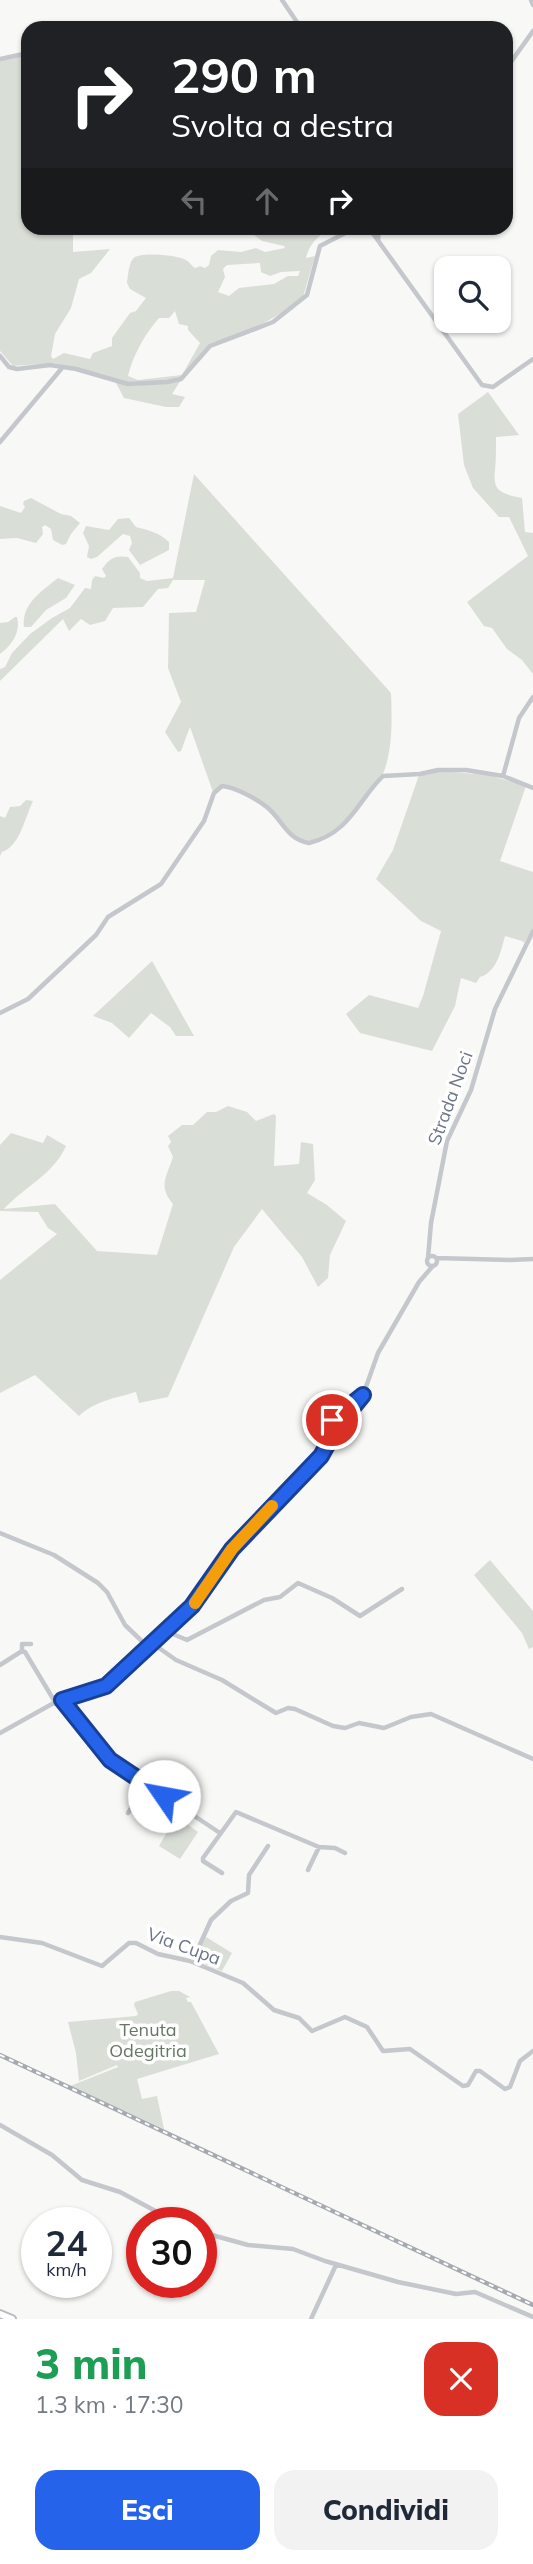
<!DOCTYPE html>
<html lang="it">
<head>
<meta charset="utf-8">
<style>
  body { margin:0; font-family:Mulish,sans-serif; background:#f2f2f3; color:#1f2937; height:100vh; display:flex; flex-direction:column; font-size:26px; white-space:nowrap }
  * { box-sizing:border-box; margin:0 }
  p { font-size:23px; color:#747a83 }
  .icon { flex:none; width:38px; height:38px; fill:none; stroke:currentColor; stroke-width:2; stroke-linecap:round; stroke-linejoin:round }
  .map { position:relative; height:2319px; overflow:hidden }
  .side { display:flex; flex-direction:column; background:#fff; flex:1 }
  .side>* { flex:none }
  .banner { position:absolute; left:21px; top:21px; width:492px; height:214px; border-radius:21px; box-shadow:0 2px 5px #0004; background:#202124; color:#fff; overflow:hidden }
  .tools { position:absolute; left:434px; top:256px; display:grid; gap:14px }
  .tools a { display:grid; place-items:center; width:77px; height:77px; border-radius:14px; background:#fff; box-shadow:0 2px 5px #0004; font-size:35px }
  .speed { position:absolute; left:21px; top:2207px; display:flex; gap:14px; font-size:35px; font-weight:700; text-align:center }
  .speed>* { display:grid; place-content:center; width:91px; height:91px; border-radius:50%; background:#fff; box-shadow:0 2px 5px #0004; line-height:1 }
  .speed small { font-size:18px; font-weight:400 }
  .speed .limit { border:10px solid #d22; background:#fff; color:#111 }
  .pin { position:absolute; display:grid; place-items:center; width:60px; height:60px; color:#fff; margin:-30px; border:4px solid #fff; border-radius:50%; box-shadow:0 2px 7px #0007 }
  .me { position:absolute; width:77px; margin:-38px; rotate:303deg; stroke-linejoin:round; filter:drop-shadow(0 0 5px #0008) }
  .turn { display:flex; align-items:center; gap:24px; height:147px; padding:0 35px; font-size:32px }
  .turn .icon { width:91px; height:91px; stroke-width:2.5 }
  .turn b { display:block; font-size:49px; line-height:60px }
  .lanes { display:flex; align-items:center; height:66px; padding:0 35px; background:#0003; justify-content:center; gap:35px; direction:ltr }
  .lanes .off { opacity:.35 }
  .round { display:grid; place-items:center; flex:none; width:74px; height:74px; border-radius:21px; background:#f2f2f3 }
  .head { display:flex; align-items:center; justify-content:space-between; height:119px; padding:0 35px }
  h1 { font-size:42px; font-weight:800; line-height:52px; color:#1e9e55 }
  .action { display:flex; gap:14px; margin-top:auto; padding:14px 35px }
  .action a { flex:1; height:80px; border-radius:21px; background:#2563eb; color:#fff; font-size:28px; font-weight:800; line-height:80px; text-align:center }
  .action a+a { background:#f2f2f3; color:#1f2937 }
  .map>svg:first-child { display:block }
  .green { fill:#d9dfd7; fill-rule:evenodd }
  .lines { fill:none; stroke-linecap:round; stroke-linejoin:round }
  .major-casing { stroke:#b7bbbf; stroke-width:10 }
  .minor { stroke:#c4c7cb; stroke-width:4.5 }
  .major { stroke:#fff; stroke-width:6 }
  .rail-casing { stroke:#a5aab0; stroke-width:4.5 }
  .rail { stroke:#fff; stroke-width:2; stroke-dasharray:5; stroke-linecap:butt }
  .route-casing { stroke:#184099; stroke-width:18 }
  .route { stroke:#2563eb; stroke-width:12 }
  .slow { stroke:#f59e0b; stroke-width:12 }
  .labels { text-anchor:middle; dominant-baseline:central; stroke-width:7; stroke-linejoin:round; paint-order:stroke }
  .street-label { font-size:18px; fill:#697585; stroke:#fff }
  .park-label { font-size:18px; fill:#657764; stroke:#fff }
</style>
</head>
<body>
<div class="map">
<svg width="533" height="2319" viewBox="0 0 533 2319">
  <rect width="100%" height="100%" fill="#f8f8f6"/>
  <path class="green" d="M 28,54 L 28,228 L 73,228 L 73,252 L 110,249 L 91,273 L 79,279 L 71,308 L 55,334 L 51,356 L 53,359 L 64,353 L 90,359 L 93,353 L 112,346 L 112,338 L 130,313 L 136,311 L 146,298 L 130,289 L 127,283 C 128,276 129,260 135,257 C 144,252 178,255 186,260 C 189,262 192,266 195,268 L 200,266 L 205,268 L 209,265 L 211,256 L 218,250 L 241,252 L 256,248 L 265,252 L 285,248 L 284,246 L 262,241 L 249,231 L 249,228 L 267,228 L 268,232 C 292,241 305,225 325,231 C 316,239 309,245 306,258 L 315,256 L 303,297 L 287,310 L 253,329 L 208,345 L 183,376 L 168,381 L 129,383 L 54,363 L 13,366 L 0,351 L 0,60 ZM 260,263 L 261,272 L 270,276 L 281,272 L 300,271 L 298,276 L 288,276 L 274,284 L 239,288 L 229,296 L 218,292 L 225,277 L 223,269 L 227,265 ZM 175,311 L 179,324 L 188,326 L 188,330 L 200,343 L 182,375 L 138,380 L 128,376 C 133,355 145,334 159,318 L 169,318 Z
    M 181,380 L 172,394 L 185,397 L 179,407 L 166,407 L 124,398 L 115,381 L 135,386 Z
    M 488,392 L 519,435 L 496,437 C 496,448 496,460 495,471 C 492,492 503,494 522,498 L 525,532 L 533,533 L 533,674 L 522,660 L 507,649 L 492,628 L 484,626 L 467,602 L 528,556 L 509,517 L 499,517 L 473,488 L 464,465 L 458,414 Z
    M 194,474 L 391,693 C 392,719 393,749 383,774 C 375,794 326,847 303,840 C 285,834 282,816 268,806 C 256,797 239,791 225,784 L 213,792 L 190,727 L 181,751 L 178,752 L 165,732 L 181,702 L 168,668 L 169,613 L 196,612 L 205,580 L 173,580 L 168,588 L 158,589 L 143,607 L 113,608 L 105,621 L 90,625 L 81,619 L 69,631 L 63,619 L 0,681 L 0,669 L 5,667 L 12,653 L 30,634 L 52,618 L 70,608 L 85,588 L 91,589 L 92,580 L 95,576 L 104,578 L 106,576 L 102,569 C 110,558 114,555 128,557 L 140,573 L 140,578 L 147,581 L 173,578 Z
    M 31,498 L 61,514 L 71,516 L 80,523 L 71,534 L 66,544 L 62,545 L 53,540 L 51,529 L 45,525 L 42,527 L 43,534 L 36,543 L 17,538 L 0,539 L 0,506 L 21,513 L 25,507 L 23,504 L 24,501 Z
    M 129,518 L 136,527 C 148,530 160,533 169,542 L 169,550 L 140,565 L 129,550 L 132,543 L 130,536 L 123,534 L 97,557 L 91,559 L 87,557 L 89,546 L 83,533 L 86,526 L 109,530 L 118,519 Z
    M 58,578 L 75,585 L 66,598 L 46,610 L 31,627 L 24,627 C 21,604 42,591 58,578 Z
    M 15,617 L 17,617 C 21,632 12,645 0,654 L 0,623 L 8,622 Z
    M 440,771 L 488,775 L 526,786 L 500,861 L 533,872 L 533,928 L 524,943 L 522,941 L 505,936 C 501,951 497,972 480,977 L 476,983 L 461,978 L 455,1006 L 432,1051 L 360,1033 L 346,1014 L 369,995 L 418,1008 L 423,996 L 441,931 L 421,921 L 376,879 L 393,850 L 419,775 Z
    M 26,800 L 33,801 C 25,817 20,846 2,852 L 0,856 L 0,816 L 5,818 L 10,807 L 20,806 Z
    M 152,961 L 194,1036 L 176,1036 L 170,1027 L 151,1013 L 129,1038 L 112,1023 L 93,1016 Z
    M 228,1106 L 247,1112 L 256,1121 L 274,1114 L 276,1116 L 274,1166 L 299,1164 L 301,1142 L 313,1144 L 315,1180 L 307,1193 L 327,1205 L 346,1221 L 330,1255 L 328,1278 L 318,1287 L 302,1257 L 262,1209 L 234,1247 L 168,1397 L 139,1403 L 136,1392 C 115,1398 95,1401 79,1416 L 35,1375 L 0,1393 L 0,1280 L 57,1234 L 48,1228 L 38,1212 L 0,1211 L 0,1145 L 11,1133 L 43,1143 L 47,1135 L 66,1146 C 53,1175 24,1187 4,1209 L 55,1204 L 97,1251 L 157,1255 L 173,1204 C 158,1186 166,1178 173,1157 L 168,1146 L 171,1142 L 168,1136 L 182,1125 L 193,1125 L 207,1112 L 216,1112 Z
    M 490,1560 L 533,1611 L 533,1647 L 529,1649 L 522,1633 L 474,1575 Z
    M 178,1813 L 185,1817 L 183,1821 L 198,1832 L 180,1859 L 159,1846 Z
    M 206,1937 L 232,1953 L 222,1971 L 194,1960 Z
    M 171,1991 L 179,1991 L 190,1997 L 186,1998 L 188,2002 L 191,2002 L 219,2054 L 137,2079 L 142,2099 L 157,2096 L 164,2129 L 70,2086 L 118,2067 L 117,2065 L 79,2081 L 76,2053 L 68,2022 L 136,2016 L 138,2014 L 134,2005 L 135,2002 Z"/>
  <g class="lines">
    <g class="major-casing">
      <path id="major" d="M 0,2314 L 12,2319"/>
    </g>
    <path class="minor" d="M 282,0 L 301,28
      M 531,0 L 533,5
      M 148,28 L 178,28
      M 0,59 L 28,53
      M 506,69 L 533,31
      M 369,228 L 482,385 L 493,387 L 533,359
      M 378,240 L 379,228
      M 0,356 L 9,367 L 17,369 L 50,365 L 76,369 L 128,384 L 167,382 L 181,379 L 210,346 L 273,322 L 307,295 L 320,246 L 355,228
      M 0,442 L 62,368
      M 503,776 L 519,718 L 533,697
      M 0,1013 L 28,999 L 96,935 L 108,917 L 161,884 L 204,821 L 214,793 L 222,786 C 235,787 257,799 268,808 C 283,821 287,839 309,843 C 350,833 358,800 383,776 L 420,774 L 438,770 L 466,770 L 503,776 L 533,788
      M427 1261a5 5 0 1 1 10 0a5 5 0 1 1-10 0Z
      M 428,1258 L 431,1223 L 447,1141 L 471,1090 L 495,1009 L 533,931
      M 436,1258 L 510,1260 L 533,1259
      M 316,1458 L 332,1420 L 355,1401
      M 0,1533 L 54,1555 L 98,1583 L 107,1592 L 125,1625 L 148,1647
      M 166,1631 L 187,1640 L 264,1600 L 280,1597 L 298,1583 L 332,1598 L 360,1616 L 402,1589
      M 152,1643 L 176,1660 L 222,1680 L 276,1713 L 288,1708 L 295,1709 L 333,1726 L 345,1728 L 359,1723 L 384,1728 L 411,1717 L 431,1714 L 533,1759
      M 22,1651 L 22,1644 L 31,1644
      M 0,1665 L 22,1651 L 25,1652 L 55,1702
      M 62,1700 L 110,1760 L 220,1833
      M 0,1733 L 52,1704 L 106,1686 L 193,1606 L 232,1549 L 321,1456 L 337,1427 L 362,1398 L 378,1353 L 419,1282 L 432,1267
      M 128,1813 L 146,1784
      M 308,1870 L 319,1847
      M 222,1873 L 203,1861 L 203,1858 L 236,1812 L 319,1847 L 335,1848 L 345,1853
      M 0,1937 L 42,1943 L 102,1966 L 129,1943 L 136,1943 L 158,1954 L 190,1961 L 243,1983 L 274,2010 L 299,2018 L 312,2031 L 345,2017 L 367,2027 L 383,2051 L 410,2049 L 463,2086 L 468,2085 L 476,2071 L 480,2071 L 505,2089 L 510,2087 L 520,2061 L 533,2051
      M 192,1962 L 211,1920 L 231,1901 L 248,1893 L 249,1875 L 268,1846
      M 0,2125 L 52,2155 L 82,2180 L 120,2192 L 176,2222
      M 201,2232 L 248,2245 L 293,2249 L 325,2261 L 398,2282 L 456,2294 L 475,2292 L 533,2317
      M 311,2319 L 336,2265"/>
    <use href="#major" class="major"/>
    <g class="rail-casing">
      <path id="rail" d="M 0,2055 L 533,2305"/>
    </g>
    <use href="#rail" class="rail"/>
  </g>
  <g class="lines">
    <g class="route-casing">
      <path id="route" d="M 164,1796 L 110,1760 L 62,1700 L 106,1686 L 192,1606 L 232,1549 L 321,1456 L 337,1427 L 363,1395 L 332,1420"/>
    </g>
    <use href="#route" class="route"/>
    <path class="slow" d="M 195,1603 L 232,1549 L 272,1506"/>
  </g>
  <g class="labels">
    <g class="street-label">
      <text transform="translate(450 1098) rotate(-70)">Strada Noci</text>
      <text transform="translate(184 1946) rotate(20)">Via Cupa</text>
    </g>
    <g class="park-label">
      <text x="148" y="2029">Tenuta<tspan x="148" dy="21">Odegitria</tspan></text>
    </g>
  </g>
</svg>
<div class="tools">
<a><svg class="icon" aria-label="search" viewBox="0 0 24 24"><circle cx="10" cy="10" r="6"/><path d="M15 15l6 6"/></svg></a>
</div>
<div class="speed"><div>24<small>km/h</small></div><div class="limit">30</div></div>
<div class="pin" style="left:332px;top:1420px;background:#d93025"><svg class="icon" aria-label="arrive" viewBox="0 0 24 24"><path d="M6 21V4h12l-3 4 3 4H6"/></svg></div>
<svg class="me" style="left:164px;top:1796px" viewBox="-20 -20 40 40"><circle r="19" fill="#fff"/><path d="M0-13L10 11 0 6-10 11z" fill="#2563eb"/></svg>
<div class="banner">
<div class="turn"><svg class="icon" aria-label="right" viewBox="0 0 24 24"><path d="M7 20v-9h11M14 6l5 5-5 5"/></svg><div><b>290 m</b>Svolta a destra</div></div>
<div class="lanes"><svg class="icon off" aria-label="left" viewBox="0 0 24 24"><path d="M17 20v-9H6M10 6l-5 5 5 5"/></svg><svg class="icon off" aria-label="ahead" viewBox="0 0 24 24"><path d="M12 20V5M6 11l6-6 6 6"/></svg><svg class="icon" aria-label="right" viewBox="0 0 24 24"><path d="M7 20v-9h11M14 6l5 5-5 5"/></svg></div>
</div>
</div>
<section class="side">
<div class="head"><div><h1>3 min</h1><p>1.3 km · 17:30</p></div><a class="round" style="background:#d93025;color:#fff"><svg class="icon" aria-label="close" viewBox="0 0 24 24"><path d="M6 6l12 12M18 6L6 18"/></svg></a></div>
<div class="action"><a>Esci</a><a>Condividi</a></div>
</section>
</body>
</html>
